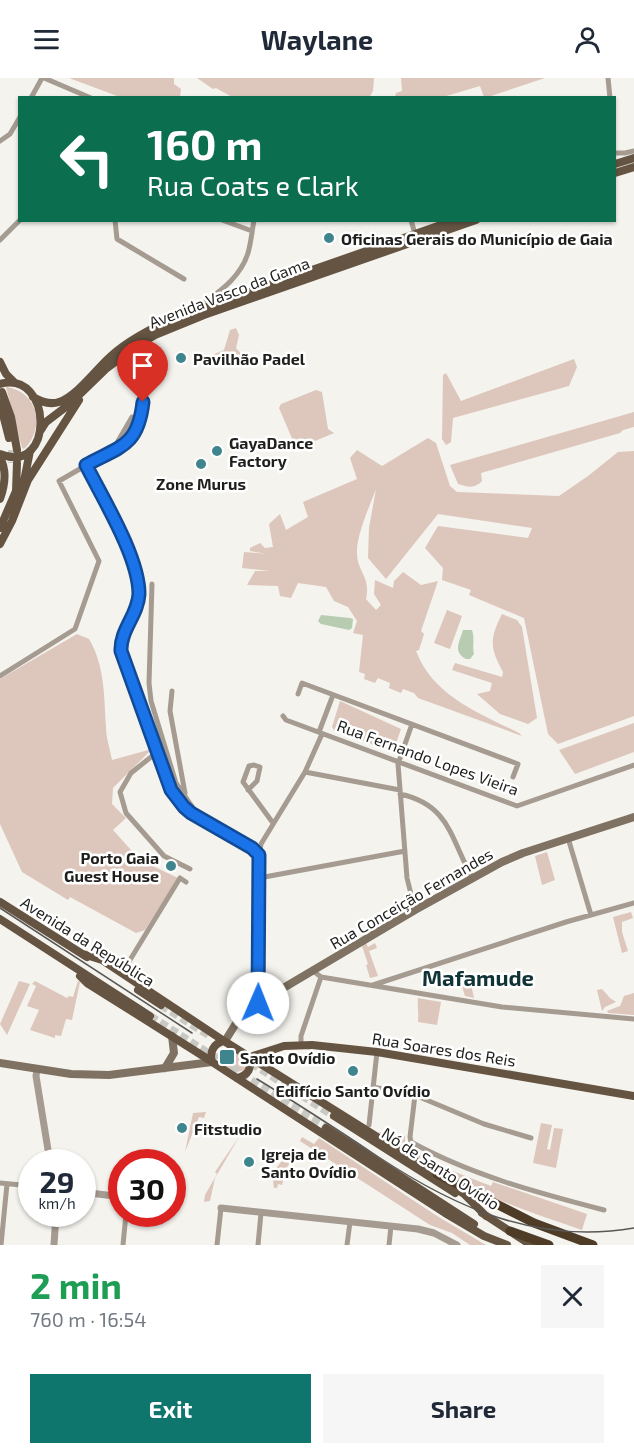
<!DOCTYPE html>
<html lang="en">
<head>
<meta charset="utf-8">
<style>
  body { margin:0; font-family:"Exo 2",sans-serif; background:#f6f6f7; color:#1f2937; height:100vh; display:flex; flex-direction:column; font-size:22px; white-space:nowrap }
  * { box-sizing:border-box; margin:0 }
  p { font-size:20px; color:#747a83 }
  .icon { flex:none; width:33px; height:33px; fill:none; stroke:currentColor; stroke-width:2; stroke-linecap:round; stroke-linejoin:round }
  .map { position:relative; height:1167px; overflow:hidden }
  .drawer { display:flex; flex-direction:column; background:#fff; flex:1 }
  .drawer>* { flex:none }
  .guide { position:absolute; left:18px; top:18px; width:598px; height:126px; border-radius:0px; box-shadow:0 2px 4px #0004; background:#0b6e4f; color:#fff; overflow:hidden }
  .speed { position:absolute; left:18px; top:1071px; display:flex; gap:12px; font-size:30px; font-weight:700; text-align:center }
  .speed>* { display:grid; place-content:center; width:78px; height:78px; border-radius:50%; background:#fff; box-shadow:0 2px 4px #0004; line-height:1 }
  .speed small { font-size:15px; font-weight:400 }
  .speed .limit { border:9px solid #d22; background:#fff; color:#111 }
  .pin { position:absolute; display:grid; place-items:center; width:51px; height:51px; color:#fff; margin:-62px -26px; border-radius:50% 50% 50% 0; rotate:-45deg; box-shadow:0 0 6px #0007 }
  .pin .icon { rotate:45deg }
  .me { position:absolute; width:66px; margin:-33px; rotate:1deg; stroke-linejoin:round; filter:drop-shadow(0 0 4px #0008) }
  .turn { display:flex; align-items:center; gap:21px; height:126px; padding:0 30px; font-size:27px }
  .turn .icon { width:78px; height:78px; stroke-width:2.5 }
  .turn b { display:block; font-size:42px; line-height:51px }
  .round { display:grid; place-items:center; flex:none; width:63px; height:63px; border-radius:0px; background:#f6f6f7 }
  .summary { display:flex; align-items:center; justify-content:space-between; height:102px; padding:0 30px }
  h1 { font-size:36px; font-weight:700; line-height:45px; color:#1e9e55 }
  .primary-button { display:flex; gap:12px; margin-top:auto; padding:12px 30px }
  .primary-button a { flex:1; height:69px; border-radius:0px; background:#0f766e; color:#fff; font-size:24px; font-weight:700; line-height:69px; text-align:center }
  .primary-button a+a { background:#f6f6f7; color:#1f2937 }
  header { display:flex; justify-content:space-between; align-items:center; height:78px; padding:0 30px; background:#fff; font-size:27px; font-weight:700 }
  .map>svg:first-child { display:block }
  .green { fill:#ddc6bb }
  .water { fill:#b8ccb2 }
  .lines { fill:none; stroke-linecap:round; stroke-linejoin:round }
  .primary-tunnel { stroke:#c9c9c4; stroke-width:8; stroke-dasharray:8 4; stroke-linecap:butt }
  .minor { stroke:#a59b91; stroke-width:5 }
  .tertiary { stroke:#a59b91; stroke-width:7 }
  .secondary { stroke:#7f7262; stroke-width:8 }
  .primary { stroke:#655442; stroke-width:8 }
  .motorway { stroke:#4e3c26; stroke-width:9 }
  .tram { stroke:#585755; stroke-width:1.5 }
  .route-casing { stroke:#114b97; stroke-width:15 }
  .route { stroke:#1a73e8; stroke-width:10 }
  .poi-dot { fill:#3e858e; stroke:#fff; stroke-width:2 }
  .labels { text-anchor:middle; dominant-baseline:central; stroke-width:5; stroke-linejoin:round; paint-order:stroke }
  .poi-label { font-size:16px; font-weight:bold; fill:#1f1f1d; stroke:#fff; text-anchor:start }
  .street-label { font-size:16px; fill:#1f1f1d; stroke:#fff }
  .district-label { font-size:22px; font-weight:bold; fill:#103337; stroke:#fff }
</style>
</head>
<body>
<header><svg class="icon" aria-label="menu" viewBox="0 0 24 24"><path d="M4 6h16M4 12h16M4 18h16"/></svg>Waylane<svg class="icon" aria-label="person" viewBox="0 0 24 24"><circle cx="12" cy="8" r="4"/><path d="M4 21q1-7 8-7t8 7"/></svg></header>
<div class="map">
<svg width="634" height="1167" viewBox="0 0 634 1167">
  <rect width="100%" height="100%" fill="#f4f3ee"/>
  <path class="green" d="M 69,0 L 174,0 L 174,6 L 181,11 L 180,19 L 120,19 Z
    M 197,0 L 374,0 L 373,13 L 369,20 L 232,19 L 216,10 L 213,11 Z
    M 401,0 L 545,0 L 488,19 L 484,19 L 480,8 L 443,19 L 395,19 L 396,15 L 402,13 Z
    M 236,250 L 239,257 L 236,270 L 245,280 L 209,288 L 205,280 L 224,272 L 230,252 Z
    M 574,281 L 577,289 L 569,308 L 453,340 L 451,364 L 446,367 L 442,361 L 443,297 L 446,295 L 461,323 Z
    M 6,309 C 38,313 46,350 24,371 L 22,370 Z
    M 316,312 L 322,314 L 328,351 L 334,355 L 303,368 L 294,365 L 279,330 L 281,326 Z
    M 634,334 L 634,349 L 623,352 L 620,355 L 481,395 L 482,403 C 474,411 468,409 458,406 L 450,387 Z
    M 428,360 L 436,365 L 450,408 L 457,414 L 559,418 L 588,398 L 618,374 L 634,373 L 634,638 L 558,666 L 548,656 L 524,540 L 469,517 L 471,512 L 442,502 L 443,490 L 425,470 L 438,448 L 528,460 L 532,450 L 438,436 L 386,501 L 368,480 L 369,450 L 376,411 C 370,427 356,458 357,475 C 357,494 371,498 366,521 L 376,532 L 381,527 L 374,516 L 375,502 L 393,510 L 394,503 L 403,494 L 421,507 L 438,503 L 421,553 L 424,556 L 419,572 L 416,573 C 433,618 479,635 519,655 L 522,658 L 418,620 L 414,615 L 403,611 L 401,615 L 389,610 L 390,605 L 378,600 L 375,605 L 364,601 L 365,596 L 359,594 L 363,557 L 353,555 L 357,543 L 348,529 L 334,523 L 326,509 L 298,505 L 291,520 L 280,518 L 278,508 L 247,507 L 255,493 L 270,493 L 242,490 L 244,474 L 267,476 L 250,473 L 250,470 L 260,465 L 265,470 L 273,469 L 269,446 L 280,436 L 286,452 L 308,439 L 303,424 L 357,401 L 350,380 L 357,372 L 382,388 Z
    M 447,532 L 462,538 L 450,571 L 434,565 Z
    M 502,536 L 517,542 L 522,549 L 537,640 L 528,646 L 500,636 L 477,616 L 490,613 L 492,605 L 452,592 L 455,585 L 502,599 L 503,594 C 490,570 489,562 502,536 Z
    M 77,556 L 89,561 C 105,588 104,619 106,649 C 106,660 110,671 112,682 L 152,671 L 113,710 L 112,726 L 126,740 L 113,752 L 140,782 L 178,800 L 145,852 L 136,855 L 70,819 L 68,822 L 22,794 L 0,746 L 0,601 Z
    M 340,623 L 401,651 L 393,674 L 334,652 L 332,649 Z
    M 634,645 L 634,674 L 575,696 L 559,672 Z
    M 547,774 L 555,802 L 542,807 L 535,778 Z
    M 631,834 L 633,840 L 622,844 L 622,854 L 628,873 L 622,875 L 613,839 Z
    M 366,865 L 368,869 L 375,865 L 377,870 L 369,873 L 378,898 L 370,900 L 366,887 L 368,886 L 362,868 Z
    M 470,902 L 474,920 L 465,918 L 461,905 Z
    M 19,903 L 30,906 L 7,957 L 0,946 Z
    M 35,903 L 67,920 L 69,918 L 73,919 L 78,903 L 80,904 L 72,942 L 66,941 L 61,958 L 55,957 L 55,960 L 30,952 L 39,932 L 27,928 L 36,908 L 32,906 Z
    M 602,911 L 610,920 L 616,924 L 605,929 L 602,933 L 597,912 Z
    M 634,915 L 634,937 L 608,935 L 607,933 L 620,928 L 624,918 Z
    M 418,920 L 441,924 L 437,947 L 418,944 C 419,934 417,929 418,920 Z
    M 222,970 C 233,970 248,979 245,991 C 235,998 227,989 218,983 L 217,976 Z
    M 206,1034 L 204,1040 L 199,1039 L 185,1074 L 193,1035 Z
    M 541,1045 L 552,1047 L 547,1071 L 550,1072 L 554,1050 L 563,1051 L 556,1090 L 533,1085 Z
    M 243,1053 L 247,1055 L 239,1059 L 215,1100 L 210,1123 L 204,1124 L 205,1117 L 217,1096 L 215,1094 Z
    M 378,1054 L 405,1058 L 405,1063 L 413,1069 L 412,1073 L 445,1090 L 491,1108 L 493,1104 L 587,1136 L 582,1152 C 538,1137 494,1122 453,1101 C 427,1087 403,1070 378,1054 Z
    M 302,1059 L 314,1066 L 319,1060 L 437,1138 L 486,1167 L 470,1167 L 452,1155 L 430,1147 L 300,1063 Z
    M 288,1078 L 293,1081 L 287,1089 L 282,1107 L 278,1106 L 277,1110 L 274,1110 C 271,1096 277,1086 288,1078 Z"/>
  <path class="water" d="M 321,537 L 350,540 L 353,541 L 352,550 L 349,552 L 321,546 L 318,543 Z
    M 463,552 L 472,552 C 475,561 472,568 474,576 L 470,581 L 466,581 C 453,574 459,565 463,552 Z"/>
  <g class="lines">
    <path class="primary-tunnel" d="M 12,372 L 12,385
      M 161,927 L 210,958
      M 150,938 L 326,1050
      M 231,972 L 334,1038"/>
    <path class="minor" d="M 44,0 L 91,20
      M 608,0 L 610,20
      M 31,20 L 42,0
      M 0,63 L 10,56 L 20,39
      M 615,75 L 625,75 L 634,73
      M 115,142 L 117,161 L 184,201
      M 222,142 L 252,153
      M 411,142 L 415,156
      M 0,162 L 20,142
      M 197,230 C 217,215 240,201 248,175 C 251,165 252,153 254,142
      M 117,370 L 118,363 L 132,339
      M 86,387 C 102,418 144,487 138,521 C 135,540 120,553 121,573 L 171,712 L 184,729 L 191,734 L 252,770 L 259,777
      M 152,506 L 149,605 L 151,623 L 176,705 L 197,736
      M 0,598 L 75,551 L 99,483 L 59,403 L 130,362 C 153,336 140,300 124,274
      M 172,613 L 170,633 L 185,715
      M 298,616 L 302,605 L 518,686 L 513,699
      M 283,638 L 286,642 L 517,728 L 634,687
      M 412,646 L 398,686 L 407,800 L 415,832
      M 319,654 L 333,617
      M 156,675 L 131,695 L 120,714 L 126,735 L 164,778 L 190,791
      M 305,694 L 400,712
      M 248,712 L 257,703 L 260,689 L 254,687 L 249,688 L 243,704 L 273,745
      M 400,716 C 450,727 450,760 472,799
      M 568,760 L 591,837
      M 259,800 L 405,773
      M 312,892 L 321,899 L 502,929 L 634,941
      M 122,895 L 180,800 L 186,804
      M 373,907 L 566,844 L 634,825
      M 258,925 L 259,777 L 261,766 L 305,694 L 322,656
      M 301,966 L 301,958 L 321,899
      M 373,1009 L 417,1018 L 484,1046 L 531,1060
      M 415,1017 L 410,1059 L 411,1064 C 471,1097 538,1115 604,1132
      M 369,1047 L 377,974
      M 0,1105 L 32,1108
      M 173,1133 L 174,1125
      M 1,1167 L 7,1106
      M 123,1167 L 126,1136
      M 217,1167 L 221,1130
      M 258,1167 L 261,1135
      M 347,1167 L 350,1144
      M 389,1167 L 391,1148"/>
    <path class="tertiary" d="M 37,991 L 36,998 L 50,1084
      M 82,1114 L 122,1119
      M 221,1130 L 418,1151 L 434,1155 L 457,1167
      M 54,1167 L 56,1136"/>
    <path class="secondary" d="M 225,963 L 240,939 L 258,925 L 415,832 L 502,784 L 523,775 L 634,739
      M 0,985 L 71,996 L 109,997 L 212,984
      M 165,990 L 174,975 L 172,958"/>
    <path class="primary" d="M 615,86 L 634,80
      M 615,95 L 634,89
      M 0,284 L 6,296 L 14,304
      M 0,306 C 53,291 55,399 0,376
      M 2,314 L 11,339 L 17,372
      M 33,319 C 42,324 50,327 59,324 C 77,318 97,290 111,278 C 130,261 152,250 175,240 L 455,142
      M 0,325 L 9,360
      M 41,352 L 46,344 L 71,325 L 107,290 L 138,267 L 155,257 L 204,237 L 476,142
      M 0,380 C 7,392 5,407 0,421
      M 23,408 L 30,373
      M 0,450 L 16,413 L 17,385
      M 0,466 L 12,443 L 28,402 L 79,322
      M 0,824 L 87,879
      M 0,841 L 150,938
      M 83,876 L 102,882 L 224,963 L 441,1099
      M 80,898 L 87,905 L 211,983
      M 138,912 L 161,927
      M 224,963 C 214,965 209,974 212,984 L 445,1135 L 484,1158 L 507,1167
      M 250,979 L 284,968 L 312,967 L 377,974 L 634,1018
      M 237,1000 C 249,997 251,991 250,979
      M 334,1038 L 455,1115
      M 326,1050 L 474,1146
      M 451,1107 L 464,1116 L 486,1138
      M 482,1135 L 531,1167"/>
    <path class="motorway" d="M 437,1096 L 534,1145 L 593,1167
      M 510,1153 L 549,1167"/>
    <path class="tram" d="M 0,830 L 192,955
      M 257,1001 C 298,1026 338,1052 377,1078 C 454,1129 537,1167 634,1150"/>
  </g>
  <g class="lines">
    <g class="route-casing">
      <path id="route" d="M 143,324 C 138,368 121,368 86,387 C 103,421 139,479 139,516 C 138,537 120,552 121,573 L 171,712 L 184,729 L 191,735 L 252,770 L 259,777 L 258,925"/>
    </g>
    <use href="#route" class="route"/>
  </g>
  <g class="poi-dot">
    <circle cx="329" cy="160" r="6"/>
    <circle cx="181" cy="280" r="6"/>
    <circle cx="217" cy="373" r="6"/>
    <circle cx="201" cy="386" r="6"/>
    <circle cx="171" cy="788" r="6"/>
    <rect x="219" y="971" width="16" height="16" rx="3"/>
    <circle cx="353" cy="993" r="6"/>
    <circle cx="182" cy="1050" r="6"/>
    <circle cx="249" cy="1084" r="6"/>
  </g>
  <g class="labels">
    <g class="poi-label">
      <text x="341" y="160">Oficinas Gerais do Município de Gaia</text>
      <text x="193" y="280">Pavilhão Padel</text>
      <text x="229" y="364">GayaDance<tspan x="229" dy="18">Factory</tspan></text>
      <text x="201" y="405" text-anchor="middle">Zone Murus</text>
      <text x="159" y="779" text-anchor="end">Porto Gaia<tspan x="159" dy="18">Guest House</tspan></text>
      <text x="240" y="979">Santo Ovídio</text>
      <text x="353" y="1012" text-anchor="middle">Edifício Santo Ovídio</text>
      <text x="194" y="1050">Fitstudio</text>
      <text x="261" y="1075">Igreja de<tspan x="261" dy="18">Santo Ovídio</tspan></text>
    </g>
    <g class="street-label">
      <text transform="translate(229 214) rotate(-21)">Avenida Vasco da Gama</text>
      <text transform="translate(428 679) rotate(20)">Rua Fernando Lopes Vieira</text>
      <text transform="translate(411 820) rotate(-30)">Rua Conceição Fernandes</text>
      <text transform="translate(88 863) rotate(32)">Avenida da República</text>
      <text transform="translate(444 971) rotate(9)">Rua Soares dos Reis</text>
      <text transform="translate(441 1090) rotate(33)">Nó de Santo Ovídio</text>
    </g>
    <g class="district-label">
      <text x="478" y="899">Mafamude</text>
    </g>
  </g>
</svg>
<div class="speed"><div>29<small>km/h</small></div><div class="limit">30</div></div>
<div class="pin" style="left:143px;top:324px;background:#d93025"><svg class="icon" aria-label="arrive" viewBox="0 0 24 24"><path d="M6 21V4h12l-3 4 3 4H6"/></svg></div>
<svg class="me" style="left:258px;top:925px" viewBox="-20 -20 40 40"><circle r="19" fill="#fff"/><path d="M0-13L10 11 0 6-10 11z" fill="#1a73e8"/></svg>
<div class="guide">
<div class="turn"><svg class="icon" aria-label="left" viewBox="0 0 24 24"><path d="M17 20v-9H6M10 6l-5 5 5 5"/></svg><div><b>160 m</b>Rua Coats e Clark</div></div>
</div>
</div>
<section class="drawer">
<div class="summary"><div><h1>2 min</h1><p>760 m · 16:54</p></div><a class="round"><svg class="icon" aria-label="close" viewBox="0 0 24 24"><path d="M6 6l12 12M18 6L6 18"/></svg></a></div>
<div class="primary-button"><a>Exit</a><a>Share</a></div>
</section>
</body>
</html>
